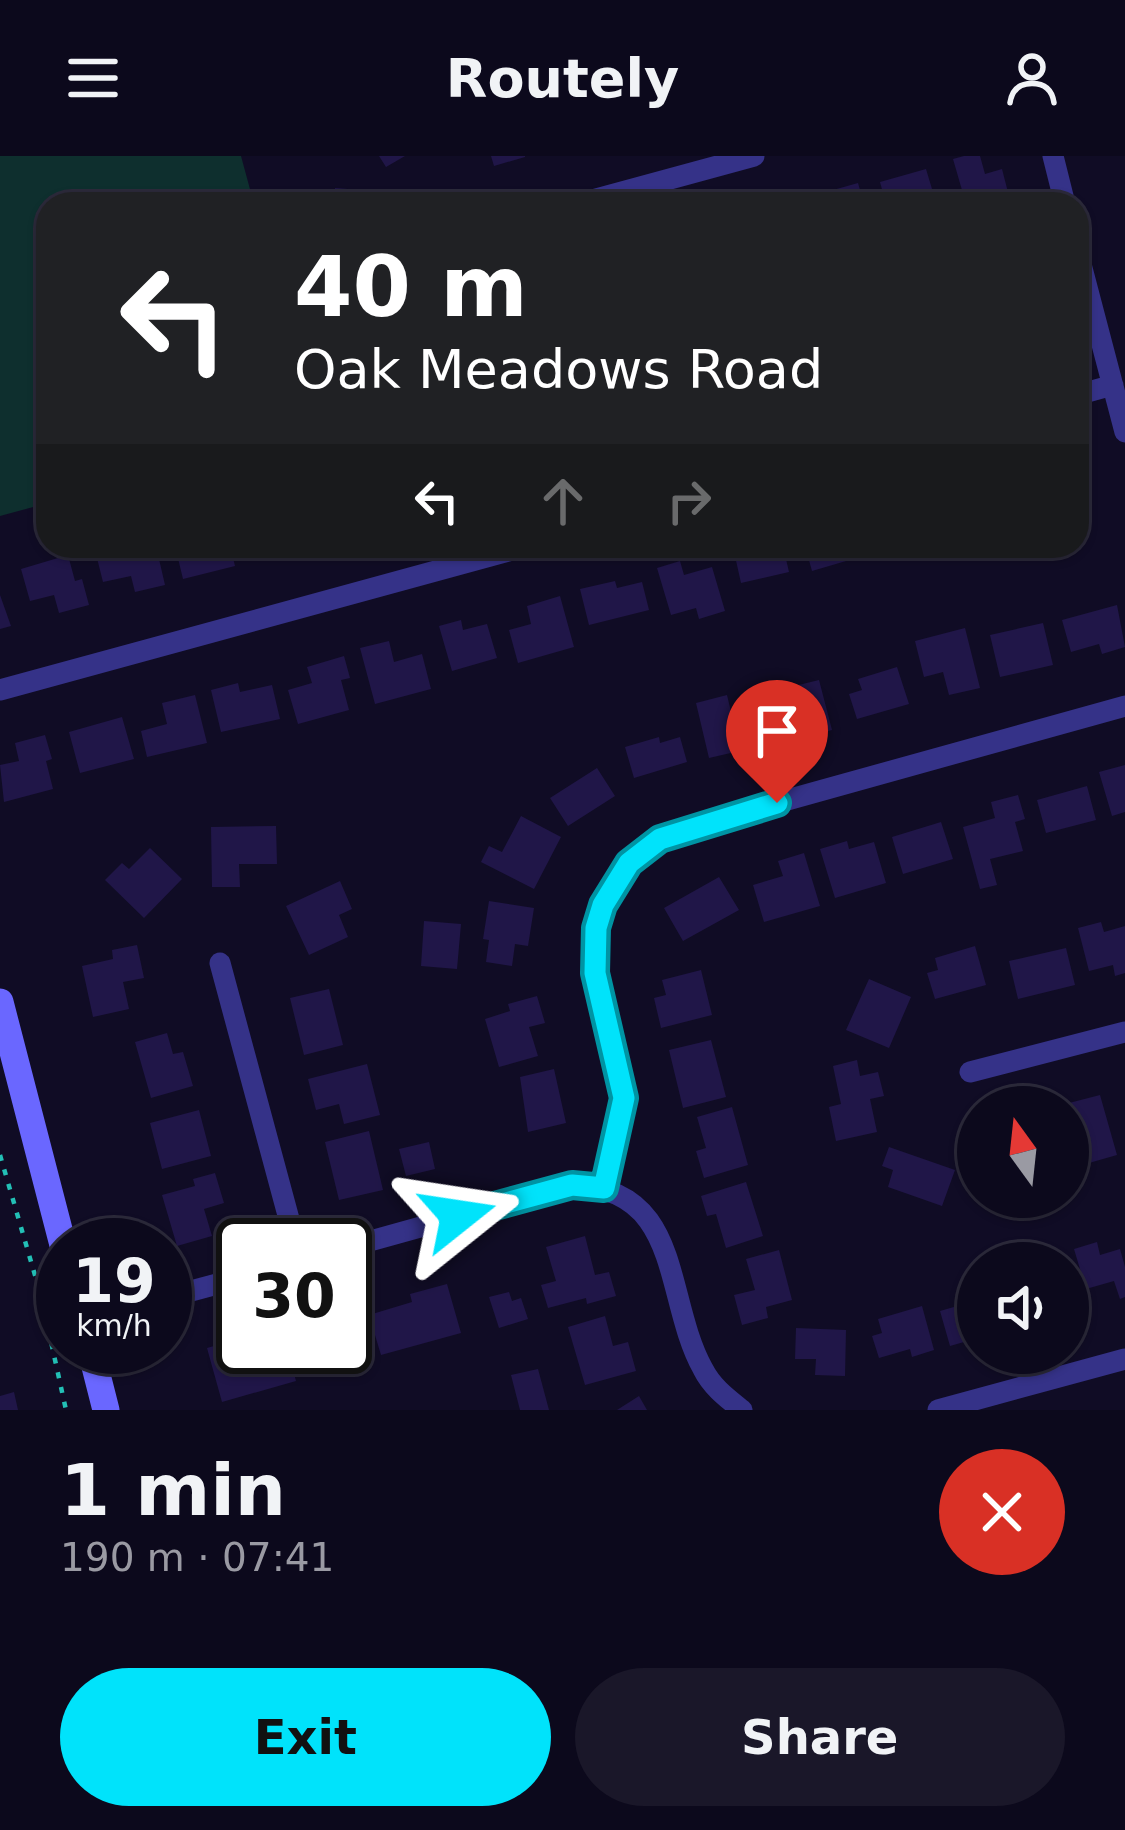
<!DOCTYPE html>
<html lang="en">
<head>
<meta charset="utf-8">
<style>
  body { margin:0; font-family:"DejaVu Sans",sans-serif; background:#1a1729; color:#f1f3f6; height:100vh; display:flex; flex-direction:column; font-size:45px; white-space:nowrap }
  * { box-sizing:border-box; margin:0 }
  p { font-size:39px; color:#9a9aa3 }
  .icon { flex:none; width:66px; height:66px; fill:none; stroke:currentColor; stroke-width:2; stroke-linecap:round; stroke-linejoin:round }
  .map { position:relative; height:1254px; overflow:hidden }
  .details { display:flex; flex-direction:column; background:#0c091c; flex:1 }
  .details>* { flex:none }
  .guide { position:absolute; left:36px; top:36px; width:1053px; height:366px; border-radius:36px; box-shadow:0 3px 9px #0004,0 0 0 3px #2c2a3b; background:#202124; color:#fff; overflow:hidden }
  .needle { width:78px; rotate:345deg }
  .buttons { position:absolute; left:957px; top:930px; display:grid; gap:24px }
  .buttons a { display:grid; place-items:center; width:132px; height:132px; border-radius:50%; background:#0c091c; box-shadow:0 3px 9px #0004,0 0 0 3px #2c2a3b; font-size:60px }
  .speed { position:absolute; left:36px; top:1062px; display:flex; gap:24px; font-size:60px; font-weight:700; text-align:center }
  .speed>* { display:grid; place-content:center; width:156px; height:156px; border-radius:50%; background:#0c091c; box-shadow:0 3px 9px #0004,0 0 0 3px #2c2a3b; line-height:1 }
  .speed small { font-size:30px; font-weight:400 }
  .speed .limit { border:6px solid #111; border-radius:18px; background:#fff; color:#111 }
  .pin { position:absolute; display:grid; place-items:center; width:102px; height:102px; color:#fff; margin:-123px -51px; border-radius:50% 50% 50% 0; rotate:-45deg; box-shadow:0 0 12px #0007 }
  .pin .icon { rotate:45deg }
  .me { position:absolute; width:132px; margin:-66px; rotate:75deg; stroke-linejoin:round; filter:drop-shadow(0 0 9px #0008) }
  .turn { display:flex; align-items:center; gap:42px; height:252px; padding:0 60px; font-size:54px }
  .turn .icon { width:156px; height:156px; stroke-width:2.5 }
  .turn b { display:block; font-size:84px; line-height:102px }
  .lanes { display:flex; align-items:center; height:114px; padding:0 60px; background:#0003; justify-content:center; gap:60px; direction:ltr }
  .lanes .off { opacity:.35 }
  .round { display:grid; place-items:center; flex:none; width:126px; height:126px; border-radius:63px; background:#1a1729 }
  .overview { display:flex; align-items:center; justify-content:space-between; height:204px; padding:0 60px }
  h1 { font-size:72px; font-weight:700; line-height:90px }
  .action { display:flex; gap:24px; margin-top:auto; padding:24px 60px }
  .action a { flex:1; height:138px; border-radius:72px; background:#00e3fb; color:#111; font-size:48px; font-weight:700; line-height:138px; text-align:center }
  .action a+a { background:#1a1729; color:#f1f3f6 }
  header { display:flex; justify-content:space-between; align-items:center; height:156px; padding:0 60px; background:#0c091c; font-size:54px; font-weight:700 }
  .map>svg:first-child { display:block }
  .green { fill:#0e2f2e }
  .building { fill:#201648 }
  .lines { fill:none; stroke-linecap:round; stroke-linejoin:round }
  .path { stroke:#23c0b6; stroke-width:4.5; stroke-dasharray:6 9; stroke-linecap:butt }
  .minor { stroke:#353288; stroke-width:21 }
  .secondary { stroke:#6a67ff; stroke-width:27 }
  .route-casing { stroke:#0094a3; stroke-width:30 }
  .route { stroke:#00e3fb; stroke-width:21 }
</style>
</head>
<body>
<header><svg class="icon" aria-label="menu" viewBox="0 0 24 24"><path d="M4 6h16M4 12h16M4 18h16"/></svg>Routely<svg class="icon" aria-label="person" viewBox="0 0 24 24"><circle cx="12" cy="8" r="4"/><path d="M4 21q1-7 8-7t8 7"/></svg></header>
<div class="map">
<svg width="1125" height="1254" viewBox="0 0 1125 1254">
  <rect width="100%" height="100%" fill="#100c25"/>
  <path class="green" d="M 0,0 L 241,0 L 254,48 L 48,48 L 48,347 L 0,360 Z"/>
  <path class="building" d="M 379,0 L 405,0 L 386,11 Z
    M 491,0 L 525,0 L 525,1 L 494,10 Z
    M 964,0 L 980,0 L 985,18 L 1002,13 L 1010,44 L 966,48 L 953,3 Z
    M 926,13 L 935,43 L 918,48 L 886,48 L 880,26 Z
    M 858,27 L 864,48 L 803,48 L 801,43 Z
    M 335,32 L 385,36 L 384,48 L 334,48 Z
    M 94,390 L 146,390 L 149,405 L 159,403 L 165,429 L 135,436 L 131,420 L 103,426 Z
    M 175,390 L 230,390 L 235,410 L 183,423 Z
    M 258,390 L 287,390 L 288,396 L 261,402 Z
    M 748,390 L 783,390 L 789,416 L 741,427 L 735,400 L 750,397 Z
    M 805,390 L 868,390 L 870,398 L 812,415 Z
    M 68,399 L 75,425 L 82,423 L 89,449 L 59,457 L 54,439 L 30,445 L 21,413 Z
    M 680,405 L 684,419 L 712,411 L 725,455 L 699,463 L 696,452 L 671,459 L 657,412 Z
    M 615,425 L 617,432 L 642,426 L 649,454 L 589,469 L 580,433 Z
    M 0,439 L 11,470 L 0,473 Z
    M 560,440 L 574,491 L 518,507 L 509,474 L 531,468 L 527,450 Z
    M 1117,449 L 1125,491 L 1102,498 L 1099,488 L 1071,496 L 1062,464 Z
    M 461,464 L 463,474 L 487,468 L 497,502 L 452,515 L 439,470 Z
    M 1043,467 L 1053,509 L 1000,521 L 990,479 Z
    M 965,472 L 980,532 L 949,539 L 943,516 L 924,521 L 915,485 Z
    M 389,485 L 394,506 L 422,498 L 431,533 L 375,548 L 360,492 Z
    M 344,500 L 350,522 L 341,524 L 349,554 L 298,568 L 288,534 L 312,527 L 307,511 Z
    M 897,511 L 909,548 L 857,563 L 849,538 L 862,534 L 858,523 Z
    M 819,524 L 832,574 L 804,581 L 801,569 L 784,573 L 774,535 Z
    M 238,527 L 240,536 L 272,529 L 280,563 L 221,576 L 211,534 Z
    M 195,539 L 207,587 L 147,601 L 141,575 L 167,568 L 162,547 Z
    M 727,539 L 732,560 L 752,555 L 761,590 L 709,602 L 696,547 Z
    M 122,561 L 134,603 L 80,617 L 69,576 Z
    M 45,579 L 52,603 L 46,605 L 53,633 L 4,646 L 0,609 L 19,605 L 15,587 Z
    M 659,581 L 660,587 L 680,581 L 687,606 L 634,622 L 625,591 Z
    M 1125,609 L 1125,656 L 1112,660 L 1099,616 Z
    M 597,612 L 615,640 L 568,670 L 550,642 Z
    M 1087,630 L 1096,664 L 1046,677 L 1037,644 Z
    M 1018,639 L 1025,663 L 1015,666 L 1023,695 L 990,703 L 997,729 L 980,733 L 963,671 L 995,662 L 991,646 Z
    M 521,660 L 561,681 L 534,733 L 481,706 L 489,690 L 502,696 Z
    M 941,666 L 953,703 L 903,718 L 892,681 Z
    M 276,670 L 277,708 L 239,708 L 240,731 L 212,731 L 211,671 Z
    M 847,685 L 849,693 L 874,686 L 886,727 L 835,742 L 820,693 Z
    M 150,692 L 182,723 L 144,762 L 105,724 L 122,707 L 129,713 Z
    M 804,697 L 820,750 L 764,766 L 753,729 L 783,720 L 778,705 Z
    M 719,721 L 739,754 L 683,785 L 664,752 Z
    M 340,725 L 352,753 L 339,759 L 348,781 L 309,799 L 286,750 Z
    M 489,745 L 534,752 L 528,790 L 515,788 L 512,810 L 486,806 L 489,784 L 483,783 Z
    M 424,765 L 461,768 L 457,813 L 421,810 Z
    M 1101,766 L 1104,776 L 1125,770 L 1125,817 L 1115,820 L 1113,809 L 1089,815 L 1078,772 Z
    M 137,789 L 144,822 L 123,826 L 129,853 L 93,861 L 82,810 L 113,803 L 112,794 Z
    M 975,790 L 986,829 L 935,843 L 927,817 L 938,814 L 935,802 Z
    M 1066,792 L 1075,829 L 1018,843 L 1009,805 Z
    M 701,814 L 712,859 L 661,872 L 654,842 L 666,839 L 662,824 Z
    M 869,823 L 911,841 L 889,892 L 846,874 Z
    M 329,833 L 343,889 L 304,899 L 290,842 Z
    M 537,840 L 545,867 L 529,871 L 538,900 L 499,911 L 485,863 L 510,855 L 508,848 Z
    M 167,877 L 173,898 L 183,896 L 193,930 L 151,942 L 135,886 Z
    M 711,884 L 726,941 L 683,952 L 669,894 Z
    M 857,904 L 860,920 L 878,916 L 884,940 L 870,943 L 877,976 L 836,985 L 829,951 L 841,948 L 833,910 Z
    M 367,908 L 380,959 L 344,968 L 339,948 L 316,954 L 308,923 Z
    M 554,913 L 566,967 L 528,976 L 520,921 Z
    M 1100,939 L 1117,999 L 1068,1013 L 1068,976 L 1077,973 L 1069,947 Z
    M 732,951 L 748,1009 L 704,1022 L 696,995 L 706,992 L 697,961 Z
    M 199,954 L 211,1000 L 162,1013 L 150,967 Z
    M 369,975 L 383,1034 L 339,1044 L 325,986 Z
    M 429,986 L 435,1013 L 406,1020 L 399,993 Z
    M 889,991 L 955,1014 L 942,1050 L 888,1031 L 893,1014 L 882,1010 Z
    M 215,1017 L 224,1047 L 204,1053 L 212,1080 L 177,1090 L 162,1039 L 195,1030 L 193,1023 Z
    M 746,1026 L 763,1080 L 726,1092 L 716,1058 L 707,1060 L 701,1040 Z
    M 585,1080 L 595,1119 L 609,1116 L 616,1140 L 587,1148 L 586,1142 L 548,1152 L 541,1129 L 556,1125 L 546,1091 Z
    M 1097,1086 L 1100,1099 L 1120,1093 L 1125,1111 L 1125,1141 L 1120,1143 L 1114,1125 L 1086,1133 L 1074,1093 Z
    M 779,1094 L 792,1144 L 766,1151 L 768,1162 L 742,1169 L 734,1139 L 755,1134 L 746,1103 Z
    M 447,1128 L 461,1177 L 381,1199 L 369,1159 L 412,1146 L 410,1138 Z
    M 509,1136 L 512,1145 L 521,1142 L 528,1163 L 499,1172 L 489,1141 Z
    M 978,1144 L 978,1182 L 950,1190 L 940,1155 Z
    M 922,1150 L 934,1194 L 912,1201 L 910,1193 L 879,1202 L 872,1180 L 882,1177 L 878,1163 Z
    M 605,1160 L 613,1190 L 628,1186 L 636,1215 L 585,1229 L 568,1171 Z
    M 796,1172 L 846,1174 L 845,1220 L 815,1219 L 816,1203 L 795,1203 Z
    M 235,1184 L 238,1196 L 258,1191 L 287,1191 L 296,1225 L 222,1246 L 207,1192 Z
    M 538,1213 L 549,1254 L 520,1254 L 511,1219 Z
    M 14,1236 L 18,1254 L 0,1254 L 0,1240 Z
    M 639,1240 L 647,1254 L 617,1254 Z"/>
  <g class="lines">
    <path class="path" d="M 0,999 L 41,1140 L 66,1254"/>
    <path class="minor" d="M 1053,0 L 1065,48
      M 578,48 L 754,0
      M 1077,93 L 1125,276
      M 1077,239 L 1113,229
      M 0,534 L 527,390
      M 220,807 L 296,1089
      M 970,916 L 1125,876
      M 604,1032 C 612,1003 625,970 624,940 C 623,900 604,860 596,821 C 582,754 625,698 683,673 L 1125,550
      M 345,1092 L 572,1029 C 684,1032 663,1141 703,1213 C 712,1231 727,1242 742,1254
      M 165,1142 L 243,1121
      M 938,1254 L 1125,1203"/>
    <path class="secondary" d="M 0,846 L 63,1089
      M 90,1191 L 106,1254"/>
  </g>
  <g class="lines">
    <g class="route-casing">
      <path id="route" d="M 458,1060 L 572,1029 L 604,1032 L 624,942 L 595,817 L 596,772 L 603,749 L 629,707 L 660,683 L 777,647"/>
    </g>
    <use href="#route" class="route"/>
  </g>
</svg>
<div class="buttons">
<a><svg class="needle" viewBox="-14 -14 28 28"><path d="M0-13l5 13h-10z" fill="#e53935"/><path d="M0 13l5-13h-10z" fill="#9a9aa3"/></svg></a>
<a><svg class="icon" aria-label="sound" viewBox="0 0 24 24"><path d="M4 9h4l5-4v14l-5-4H4zM17 9q2 3 0 6"/></svg></a>
</div>
<div class="speed"><div>19<small>km/h</small></div><div class="limit">30</div></div>
<div class="pin" style="left:777px;top:647px;background:#d93025"><svg class="icon" aria-label="arrive" viewBox="0 0 24 24"><path d="M6 21V4h12l-3 4 3 4H6"/></svg></div>
<svg class="me" style="left:458px;top:1060px" viewBox="-20 -20 40 40"><path d="M0-17L14 15 0 8-14 15z" fill="#00e3fb" stroke="#fff" stroke-width="4"/></svg>
<div class="guide">
<div class="turn"><svg class="icon" aria-label="left" viewBox="0 0 24 24"><path d="M17 20v-9H6M10 6l-5 5 5 5"/></svg><div><b>40 m</b>Oak Meadows Road</div></div>
<div class="lanes"><svg class="icon" aria-label="left" viewBox="0 0 24 24"><path d="M17 20v-9H6M10 6l-5 5 5 5"/></svg><svg class="icon off" aria-label="ahead" viewBox="0 0 24 24"><path d="M12 20V5M6 11l6-6 6 6"/></svg><svg class="icon off" aria-label="right" viewBox="0 0 24 24"><path d="M7 20v-9h11M14 6l5 5-5 5"/></svg></div>
</div>
</div>
<section class="details">
<div class="overview"><div><h1>1 min</h1><p>190 m · 07:41</p></div><a class="round" style="background:#d93025;color:#fff"><svg class="icon" aria-label="close" viewBox="0 0 24 24"><path d="M6 6l12 12M18 6L6 18"/></svg></a></div>
<div class="action"><a>Exit</a><a>Share</a></div>
</section>
</body>
</html>
